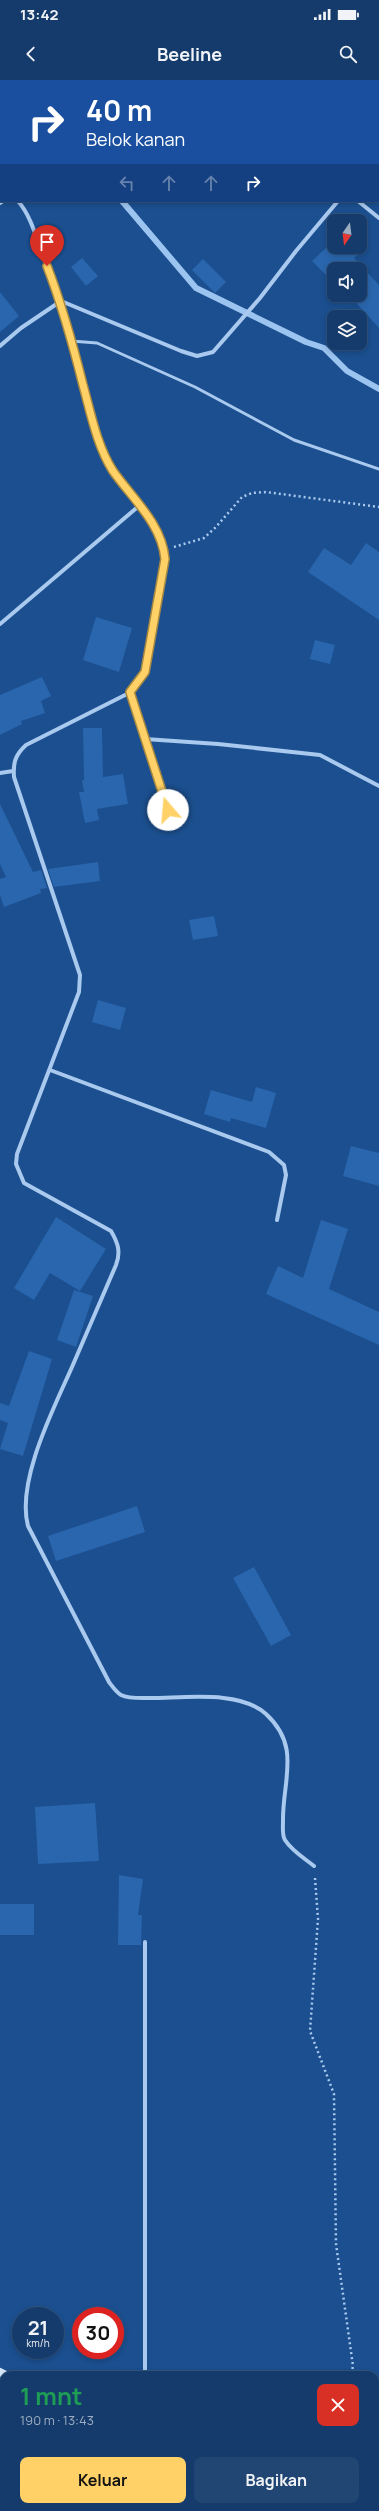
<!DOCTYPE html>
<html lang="id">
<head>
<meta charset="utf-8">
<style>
  body { margin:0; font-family:Manrope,sans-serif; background:#214673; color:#f1f3f6; height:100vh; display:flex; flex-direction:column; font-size:15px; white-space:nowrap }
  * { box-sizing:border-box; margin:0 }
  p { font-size:13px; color:#9dadc1 }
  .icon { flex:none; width:22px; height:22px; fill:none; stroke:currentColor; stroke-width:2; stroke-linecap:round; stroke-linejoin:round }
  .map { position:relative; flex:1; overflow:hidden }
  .drawer { position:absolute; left:0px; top:2291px; width:379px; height:140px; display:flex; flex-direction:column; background:#143b6b; border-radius:12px 12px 0 0; box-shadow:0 2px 6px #0003,0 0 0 1px #33557e }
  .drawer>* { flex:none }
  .top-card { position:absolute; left:0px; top:0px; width:379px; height:122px; box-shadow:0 2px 6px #0003,0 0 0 1px #33557e; background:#1a4fa0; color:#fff; overflow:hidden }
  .needle { width:26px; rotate:194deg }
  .buttons { position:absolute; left:327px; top:134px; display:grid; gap:8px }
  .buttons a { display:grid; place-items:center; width:40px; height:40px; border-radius:8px; background:#143b6b; box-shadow:0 2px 6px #0003,0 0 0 1px #33557e; font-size:20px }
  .speed { position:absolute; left:12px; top:2227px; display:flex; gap:8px; font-size:20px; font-weight:700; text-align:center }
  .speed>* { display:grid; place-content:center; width:52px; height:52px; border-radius:50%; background:#143b6b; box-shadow:0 2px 6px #0003,0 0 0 1px #33557e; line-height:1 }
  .speed small { font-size:10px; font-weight:400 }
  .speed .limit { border:6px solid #d22; background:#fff; color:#111 }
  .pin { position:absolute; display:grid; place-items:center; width:34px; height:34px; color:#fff; margin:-41px -17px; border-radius:50% 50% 50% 0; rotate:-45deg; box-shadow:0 0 4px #0007 }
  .pin .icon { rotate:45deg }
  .me { position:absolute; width:44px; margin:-22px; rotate:342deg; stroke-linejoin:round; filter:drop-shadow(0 0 3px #0008) }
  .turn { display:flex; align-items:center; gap:14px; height:84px; padding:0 20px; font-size:18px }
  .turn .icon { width:52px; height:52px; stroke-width:2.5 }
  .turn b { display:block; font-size:28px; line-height:34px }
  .lanes { display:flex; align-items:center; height:38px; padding:0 20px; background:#0003; justify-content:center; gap:20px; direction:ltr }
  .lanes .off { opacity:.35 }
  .round { display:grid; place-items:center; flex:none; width:42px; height:42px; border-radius:8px; background:#214673 }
  .head { display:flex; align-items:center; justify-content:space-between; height:68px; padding:0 20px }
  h1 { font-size:24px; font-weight:700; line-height:30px; color:#1e9e55 }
  .action { display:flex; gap:8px; margin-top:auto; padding:8px 20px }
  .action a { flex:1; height:46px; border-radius:8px; background:#ffd166; color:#111; font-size:16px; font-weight:700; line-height:46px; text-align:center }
  .action a+a { background:#214673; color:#f1f3f6 }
  .status { display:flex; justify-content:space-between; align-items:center; height:28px; padding:0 20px; background:#143b6b; direction:ltr }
  .status svg { height:11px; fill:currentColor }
  header { display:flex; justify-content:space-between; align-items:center; height:52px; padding:0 20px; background:#143b6b; font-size:18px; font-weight:700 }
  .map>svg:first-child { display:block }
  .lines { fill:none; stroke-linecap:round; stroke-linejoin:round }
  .stream { stroke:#9cc4f0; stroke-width:6 }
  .building { fill:#2a66ad }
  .path { stroke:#a9c9ee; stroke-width:2.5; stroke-dasharray:2 3; stroke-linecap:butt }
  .service { stroke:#a9c9ee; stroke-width:3 }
  .minor { stroke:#a9c9ee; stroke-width:4 }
  .secondary { stroke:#d6e6fa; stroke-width:8 }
  .route-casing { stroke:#a68842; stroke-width:10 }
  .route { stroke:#ffd166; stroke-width:7 }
</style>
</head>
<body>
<div class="status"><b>13:42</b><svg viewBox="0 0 49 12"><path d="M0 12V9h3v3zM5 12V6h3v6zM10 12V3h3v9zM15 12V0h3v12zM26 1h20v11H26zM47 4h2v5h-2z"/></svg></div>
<header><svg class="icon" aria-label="back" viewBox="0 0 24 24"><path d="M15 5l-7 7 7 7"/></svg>Beeline<svg class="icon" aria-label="search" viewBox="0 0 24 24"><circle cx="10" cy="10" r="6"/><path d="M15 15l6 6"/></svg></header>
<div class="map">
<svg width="379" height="2431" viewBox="0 0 379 2431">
  <rect width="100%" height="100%" fill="#1b4f8f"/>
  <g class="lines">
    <path class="stream" d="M 0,3 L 1,4
      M 122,121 L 196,208 L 306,262 L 324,268 L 347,291 L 379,309"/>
  </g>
  <path class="building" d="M 327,167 L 367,167 L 354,178 L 379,205 L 379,248 L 349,215 L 360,215 L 360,189 L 334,189 L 334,203 L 312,181 Z
    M 82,178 L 98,196 L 86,206 L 71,187 Z
    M 203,179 L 226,202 L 215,213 L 192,190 Z
    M 0,212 L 19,236 L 0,252 Z
    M 366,463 L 379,472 L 379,540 L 308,492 L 324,468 L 351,485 Z
    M 96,537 L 132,548 L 119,592 L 83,580 Z
    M 315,560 L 335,565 L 330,584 L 310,579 Z
    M 42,597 L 51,616 L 41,621 L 45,633 L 21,641 L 22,644 L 0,655 L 0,615 Z
    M 83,648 L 102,648 L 103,697 L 123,694 L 128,724 L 97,729 L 99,740 L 85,743 L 79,712 L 84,712 L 82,700 L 84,700 Z
    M 0,724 L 33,792 L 41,790 L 47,808 L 40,809 L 41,813 L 4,827 L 0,815 L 0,799 L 6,797 L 0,784 Z
    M 98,782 L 100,801 L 54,807 L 48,789 Z
    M 214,836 L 218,856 L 193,860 L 189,840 Z
    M 98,920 L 126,928 L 120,950 L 92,942 Z
    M 256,1007 L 276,1013 L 266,1048 L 231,1038 L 230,1042 L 204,1034 L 211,1010 L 252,1022 Z
    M 351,1066 L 379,1073 L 379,1106 L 343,1096 Z
    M 56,1137 L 106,1169 L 80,1211 L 50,1193 L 34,1220 L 14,1208 Z
    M 321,1140 L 348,1149 L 329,1209 L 379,1232 L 379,1265 L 266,1214 L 278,1186 L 303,1198 Z
    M 74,1210 L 93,1216 L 76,1267 L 57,1260 Z
    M 29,1271 L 52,1279 L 23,1376 L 0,1369 L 8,1343 L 0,1340 L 0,1323 L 9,1326 Z
    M 137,1426 L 145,1452 L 56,1481 L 48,1456 Z
    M 254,1487 L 291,1555 L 271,1566 L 233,1498 Z
    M 95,1723 L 99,1781 L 38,1784 L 35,1727 Z
    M 119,1795 L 143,1799 L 138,1835 L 142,1835 L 141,1865 L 118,1865 Z
    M 0,1824 L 34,1824 L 34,1855 L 0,1855 Z"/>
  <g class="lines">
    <path class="path" d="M 174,467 L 204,458 L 216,447 L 242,417 L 252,413 L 266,412 L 379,427
      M 315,1798 L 318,1839 L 310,1951 L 334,2014 L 336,2164 L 353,2286 L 351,2295
      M 314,2431 L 315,2427"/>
    <path class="service" d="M 71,261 L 97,263 L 195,307 L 294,360 L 379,389"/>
    <path class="minor" d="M 89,0 L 90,1
      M 335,1 L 336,0
      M 378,75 L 379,74
      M 0,103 L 1,104
      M 18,121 C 31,136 36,157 43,176 C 57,213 68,250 79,288 C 87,319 93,352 107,381 C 124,414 161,439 165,479 L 145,592 L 131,612 L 26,665 C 15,675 13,683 14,697 L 80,895 L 79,912 L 17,1074 L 16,1084 L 24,1103 L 111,1151 C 118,1163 121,1172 116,1185 C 101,1219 87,1253 72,1287 C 54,1328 16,1401 28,1446 L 109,1602 C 112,1606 116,1612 121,1615 C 129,1619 142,1618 151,1618 C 185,1618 240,1610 266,1634 C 302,1667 282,1701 283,1742 C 283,1747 282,1755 285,1760 C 292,1771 304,1778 314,1786
      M 358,121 L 379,138
      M 0,123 L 3,121
      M 0,266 L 21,248 L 61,221 L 181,271 L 197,276 L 213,272 L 260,218 L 296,171 L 338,121
      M 0,544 L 140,425
      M 131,612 L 168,730
      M 145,659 L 218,664 L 320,675 L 379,706
      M 0,693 L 13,691
      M 50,990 L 269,1072 L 284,1085 L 286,1095 L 277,1140
      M 145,1862 L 145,2295"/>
    <path class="secondary" d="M 0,2292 L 6,2295
      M 0,2323 L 4,2325
      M 222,2427 L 230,2431
      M 283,2427 L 291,2431"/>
  </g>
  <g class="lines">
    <g class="route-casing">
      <path id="route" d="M 47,186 C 62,225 73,265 83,305 C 91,334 97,366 113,391 C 132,418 162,444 165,479 L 145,592 L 130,612 L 168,730"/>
    </g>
    <use href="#route" class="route"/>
  </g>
</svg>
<div class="buttons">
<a><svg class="needle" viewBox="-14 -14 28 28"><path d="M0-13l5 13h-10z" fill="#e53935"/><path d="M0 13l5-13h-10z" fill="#9dadc1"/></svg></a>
<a><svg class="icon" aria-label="sound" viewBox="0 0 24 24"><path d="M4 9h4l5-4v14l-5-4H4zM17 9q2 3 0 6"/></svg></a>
<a><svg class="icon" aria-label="layers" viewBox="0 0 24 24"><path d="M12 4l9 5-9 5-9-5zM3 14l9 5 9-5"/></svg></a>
</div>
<div class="speed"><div>21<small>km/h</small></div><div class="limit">30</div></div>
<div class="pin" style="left:47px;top:186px;background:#d93025"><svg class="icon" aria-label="arrive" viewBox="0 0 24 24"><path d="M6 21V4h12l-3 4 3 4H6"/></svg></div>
<svg class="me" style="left:168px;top:730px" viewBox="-20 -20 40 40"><circle r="19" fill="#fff"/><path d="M0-13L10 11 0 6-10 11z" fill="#ffd166"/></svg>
<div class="top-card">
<div class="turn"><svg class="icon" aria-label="right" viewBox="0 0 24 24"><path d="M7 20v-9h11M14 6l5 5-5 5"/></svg><div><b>40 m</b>Belok kanan</div></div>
<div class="lanes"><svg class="icon off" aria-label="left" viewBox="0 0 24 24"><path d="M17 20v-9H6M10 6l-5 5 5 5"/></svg><svg class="icon off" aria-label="ahead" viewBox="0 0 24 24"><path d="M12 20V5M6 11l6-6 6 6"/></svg><svg class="icon off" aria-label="ahead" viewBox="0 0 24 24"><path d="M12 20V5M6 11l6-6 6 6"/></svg><svg class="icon" aria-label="right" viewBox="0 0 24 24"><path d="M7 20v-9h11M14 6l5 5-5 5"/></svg></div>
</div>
<section class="drawer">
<div class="head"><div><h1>1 mnt</h1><p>190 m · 13:43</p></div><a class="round" style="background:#d93025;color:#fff"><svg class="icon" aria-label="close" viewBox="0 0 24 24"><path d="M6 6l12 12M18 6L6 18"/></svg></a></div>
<div class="action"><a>Keluar</a><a>Bagikan</a></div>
</section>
</div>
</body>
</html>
